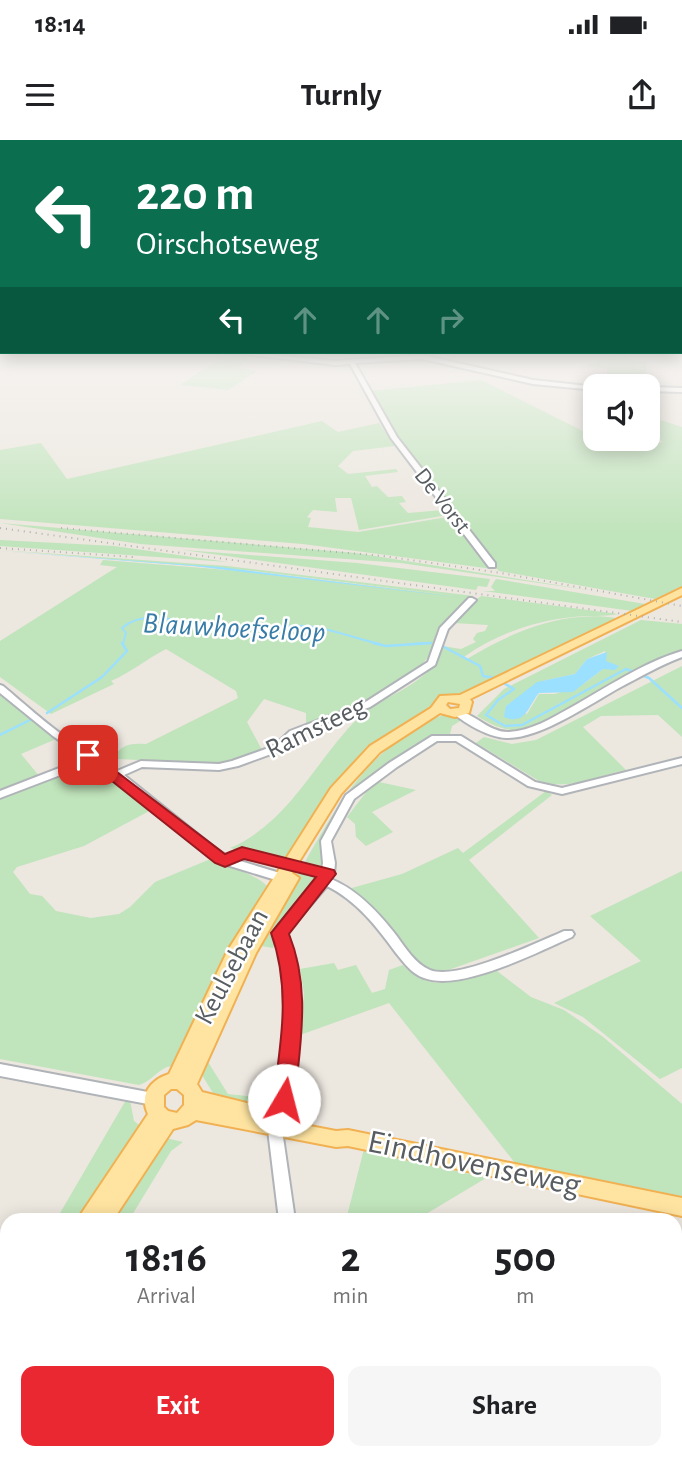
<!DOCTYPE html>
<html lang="en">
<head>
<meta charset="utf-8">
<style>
  body { margin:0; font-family:"Alegreya Sans",sans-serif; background:#f6f6f6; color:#202124; height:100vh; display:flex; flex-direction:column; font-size:26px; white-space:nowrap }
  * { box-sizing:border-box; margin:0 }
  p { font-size:23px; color:#757577 }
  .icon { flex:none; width:38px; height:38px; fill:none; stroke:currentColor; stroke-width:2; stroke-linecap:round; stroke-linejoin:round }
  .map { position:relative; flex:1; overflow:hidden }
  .panel { position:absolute; left:0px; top:1073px; width:682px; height:247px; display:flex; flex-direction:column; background:#fff; border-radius:21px 21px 0 0; box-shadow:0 4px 18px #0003 }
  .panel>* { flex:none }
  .guide { position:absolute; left:0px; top:0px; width:682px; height:214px; box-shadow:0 4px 18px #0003; background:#0b6e4f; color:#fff; overflow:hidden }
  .fabs { position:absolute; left:583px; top:234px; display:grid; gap:14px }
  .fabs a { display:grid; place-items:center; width:77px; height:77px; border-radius:14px; background:#fff; box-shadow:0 4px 18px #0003; font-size:35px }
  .pin { position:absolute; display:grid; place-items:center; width:60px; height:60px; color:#fff; margin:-30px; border-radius:14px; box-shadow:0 4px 10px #0006 }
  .me { position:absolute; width:77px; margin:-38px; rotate:8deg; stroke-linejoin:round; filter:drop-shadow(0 0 5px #0008) }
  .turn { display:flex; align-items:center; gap:24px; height:147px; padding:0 21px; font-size:32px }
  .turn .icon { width:91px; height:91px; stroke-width:2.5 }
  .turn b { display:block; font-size:49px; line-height:60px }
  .lanes { display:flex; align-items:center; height:66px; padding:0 21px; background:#0003; justify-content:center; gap:35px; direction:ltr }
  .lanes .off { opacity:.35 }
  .eta { display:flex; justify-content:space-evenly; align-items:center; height:119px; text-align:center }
  .eta b { font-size:42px; font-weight:700; line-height:49px }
  .action { display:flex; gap:14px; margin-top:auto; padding:14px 21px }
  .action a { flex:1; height:80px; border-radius:14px; background:#e92831; color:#fff; font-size:28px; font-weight:700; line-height:80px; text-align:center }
  .action a+a { background:#f6f6f6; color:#202124 }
  .status { display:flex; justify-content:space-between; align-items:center; height:49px; padding:0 35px; background:#fff; direction:ltr }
  .status svg { height:19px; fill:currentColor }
  header { display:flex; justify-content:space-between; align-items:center; height:91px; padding:0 21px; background:#fff; font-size:32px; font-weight:700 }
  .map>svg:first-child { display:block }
  .green { fill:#c0e4bb; fill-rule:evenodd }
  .water { fill:#9ce0ff }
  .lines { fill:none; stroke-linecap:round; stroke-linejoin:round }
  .stream-far1 { stroke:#9ce0ff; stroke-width:2 }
  .stream { stroke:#9ce0ff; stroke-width:2.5 }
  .minor-casing { stroke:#b0b4b8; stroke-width:4 }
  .major-casing { stroke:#f1b153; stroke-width:4 }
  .minor { fill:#fff; fill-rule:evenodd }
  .major { fill:#ffe4a1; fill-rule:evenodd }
  .rail { stroke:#afb0b1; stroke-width:2; stroke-dasharray:1 5; stroke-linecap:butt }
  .route { fill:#e92831; stroke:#971a20; stroke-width:2 }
  .labels { text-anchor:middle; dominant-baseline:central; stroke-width:5; stroke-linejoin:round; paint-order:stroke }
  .far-street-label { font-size:23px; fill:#585d61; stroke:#fff }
  .street-label { font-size:28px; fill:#585d61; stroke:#fff }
  .water-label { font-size:30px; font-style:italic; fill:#387ca7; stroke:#fff }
  .near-street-label { font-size:33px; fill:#585d61; stroke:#fff }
</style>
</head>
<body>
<div class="status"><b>18:14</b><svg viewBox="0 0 49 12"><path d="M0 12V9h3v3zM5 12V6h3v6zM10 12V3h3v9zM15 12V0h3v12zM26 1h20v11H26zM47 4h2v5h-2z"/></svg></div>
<header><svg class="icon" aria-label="menu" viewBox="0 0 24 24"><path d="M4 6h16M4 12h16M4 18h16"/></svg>Turnly<svg class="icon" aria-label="share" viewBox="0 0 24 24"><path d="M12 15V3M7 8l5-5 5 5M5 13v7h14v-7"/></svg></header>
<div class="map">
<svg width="682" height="1318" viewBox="0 0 682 1318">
  <rect width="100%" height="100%" fill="#ece7df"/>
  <path class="green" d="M 214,212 L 253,215 L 238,228 L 257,231 L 228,250 L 180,245 L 228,214 Z
    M 610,214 L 646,223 L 648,248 L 604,247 L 603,238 L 608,238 L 607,228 L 586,226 Z
    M 481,240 L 621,310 L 663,302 L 648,293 L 648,276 L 682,287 L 682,446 L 655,459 L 499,431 L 494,426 L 398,300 L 370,251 Z
    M 322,281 L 338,292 L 379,283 L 395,306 L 353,311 L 338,326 L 348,334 L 396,329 L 398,332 L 365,336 L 372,347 L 377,346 L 388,357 L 402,356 L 406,362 L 399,363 L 408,373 L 443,370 L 448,375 L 359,390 L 351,358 L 335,358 L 337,372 L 313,370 L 307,377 L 311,378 L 308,387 L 358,392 L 453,376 L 493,429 L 303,404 L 0,379 L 0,310 L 41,303 L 67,339 Z
    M 0,383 L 356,413 L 595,451 L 401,423 L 140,404 Z
    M 0,400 L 114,406 L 228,422 L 0,406 Z
    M 0,410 L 227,426 L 474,456 L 465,460 L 438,488 L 428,517 L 419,528 L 357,565 L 306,584 L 306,573 L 264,559 L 247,582 L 262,610 L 221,624 L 118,619 L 114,617 C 121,604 133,603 146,604 L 238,558 L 236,551 L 166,509 C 146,519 132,532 111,541 L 114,544 L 51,574 L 0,537 L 0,501 L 117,427 L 100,425 L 103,420 L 253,432 L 464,457 L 254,431 Z
    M 183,410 L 357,423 L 490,439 L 487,447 L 478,446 L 476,450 Z
    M 496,439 L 645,464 L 633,471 L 483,451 L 495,451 L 491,447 Z
    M 481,456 L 618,474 C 603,477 588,475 573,477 C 534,481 496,494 464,517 L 467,519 C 511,492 564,470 616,478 L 468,553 L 443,556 L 435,568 L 340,642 L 321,664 L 284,721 L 230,708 C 289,683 315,621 358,578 C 385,553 433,545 442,506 L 461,509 L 476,502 L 473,499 L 477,493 L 485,491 L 488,485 L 454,483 L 449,488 L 449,483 Z
    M 641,480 L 682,484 L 682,512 L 640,528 L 533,587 C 510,594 497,588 477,576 L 504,549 ZM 605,511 L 606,521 L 615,529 L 603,529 L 585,543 L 555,554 L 539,554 L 527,574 L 506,566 L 543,541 L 575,534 L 587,519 Z
    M 682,526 L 682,597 L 658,575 L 601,576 L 583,587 L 626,630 C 595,636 571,651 539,641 L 476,603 L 484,597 L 512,604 L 536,600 Z
    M 0,555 L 56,599 L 21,614 L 40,637 L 0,652 Z
    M 448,575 L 465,578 L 452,586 L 450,594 L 428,600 L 356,649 L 322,705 L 325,726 L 317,730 L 302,727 C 334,671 361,620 419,587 C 428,582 437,575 448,575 Z
    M 92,623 L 99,625 L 153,669 L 84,706 L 17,727 L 13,732 L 30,754 L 42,756 L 56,771 L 91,778 L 119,774 L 130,767 L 155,742 L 213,718 C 230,729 255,733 268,747 L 178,926 C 160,924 155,940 139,945 L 0,919 L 0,657 Z
    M 379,642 L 416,650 L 372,672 L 393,692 L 366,706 L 356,697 L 355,684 L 347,677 L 367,651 Z
    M 546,651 L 552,655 L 469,720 L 539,798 L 437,834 L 414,822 L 348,749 L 402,734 L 458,708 L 463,713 Z
    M 300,730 L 313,734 L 320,740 L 283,784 L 273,808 L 256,805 Z
    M 682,731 L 682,928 L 660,939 L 583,877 L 554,863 L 641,821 L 590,776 Z
    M 334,823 L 338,830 L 356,825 L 372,853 L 385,849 L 389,830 L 403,825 C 433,856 458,839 493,828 L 531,857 L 564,870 L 602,896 L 682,964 L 682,1057 L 515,1023 L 389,863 L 300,895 L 304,853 L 300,829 Z
    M 203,914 L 228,954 L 265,958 L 280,946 C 271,972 237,960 215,956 L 200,932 Z
    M 126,960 L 130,960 L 134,981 L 143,988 L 84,1080 L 56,1080 Z
    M 161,997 L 183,1002 L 171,1011 L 129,1080 L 104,1080 Z
    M 364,1009 L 486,1038 L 416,1080 L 346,1080 Z
    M 676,1204 L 682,1211 L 682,1318 L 455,1318 L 457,1312 L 676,1312 Z"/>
  <path class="water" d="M 0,411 L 220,427 L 465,458 L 193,426 Z
    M 607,512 L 606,521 L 619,526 L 615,530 L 603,529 L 573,552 L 539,553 C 528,566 526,586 504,577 L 506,566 L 537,542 L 575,534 L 587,519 Z"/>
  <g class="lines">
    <path class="stream-far1" d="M 123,504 L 126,493 L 122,488 C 148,465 190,486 221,490 C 246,492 279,484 306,486 C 330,488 356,499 380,504
      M 410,504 L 431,503"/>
    <path class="stream" d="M 373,503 L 386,506 L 431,503
      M 442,506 L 480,526 L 483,536 L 495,538 L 514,549 L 498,560 L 486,575 L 505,586 L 522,585 L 626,529 L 649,538 L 682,568
      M 47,573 L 102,537 L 127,511 L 122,503
      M 0,595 L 30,580"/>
    <g class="minor-casing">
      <path id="minor" d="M 228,212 L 244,212 L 335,221 L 422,215 L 533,240 L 597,247 L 595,247 L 595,250 L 533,244 L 422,219 L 355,223 L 397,297 L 495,423 L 495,427 L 489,427 L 391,298 L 350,224 L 335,225 Z
        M 648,247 L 682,248 L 682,252 L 648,251 Z
        M 469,458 L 472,458 L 476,460 L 448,489 L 435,525 L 370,567 L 311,588 L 296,595 L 282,610 L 238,626 L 219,630 L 142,627 L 124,635 L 225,716 L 242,709 L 322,729 L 323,723 L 321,701 L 346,655 L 389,623 L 432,596 L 461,596 L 535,642 L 562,648 L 682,618 L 682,624 L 562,654 L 528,646 L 456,601 L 437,601 L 397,627 L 354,659 L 331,701 L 335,723 L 334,734 L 331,739 C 358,750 379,773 396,795 C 405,807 415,824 430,830 C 457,841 536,803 564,791 L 572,791 L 574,794 L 572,797 C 538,812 460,852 424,838 C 412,834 404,823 396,813 C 377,787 357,761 327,746 L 286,794 L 296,819 L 299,846 L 295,936 L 282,990 L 295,1080 L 279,1080 L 268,990 L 281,936 L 287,846 L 284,819 L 274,793 L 320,740 L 320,736 L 243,717 L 237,720 L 293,737 L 295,740 L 293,743 L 289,744 L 217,722 L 123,644 L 92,623 L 0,658 L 0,651 L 85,618 L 53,596 L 0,553 L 0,545 L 3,546 C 25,564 77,613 102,615 L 103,617 L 101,620 L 117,631 L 141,621 L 219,624 L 232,621 L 274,606 L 290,591 L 364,563 L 428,522 L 440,488 Z
        M 682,511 L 682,517 C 660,525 640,537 619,548 C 590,564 540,599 506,598 C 488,597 466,584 453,573 L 455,571 C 472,570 488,593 509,592 C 531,591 552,578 570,568 C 606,548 642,523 682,511 Z
        M 0,924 L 153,953 L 158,955 L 160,959 L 158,963 L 153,965 L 0,936 Z
        M 286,1312 L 304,1312 L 303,1318 L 285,1318 Z"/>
    </g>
    <g class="major-casing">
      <path id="major" d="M 682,448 L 682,455 L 470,559 L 472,562 L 469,573 L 455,577 L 440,573 L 380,612 L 341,654 L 292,733 L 299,738 L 256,813 L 197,944 L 202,952 L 267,968 L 269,974 L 268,978 L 336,991 L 348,990 L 682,1058 L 682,1076 L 348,1006 L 336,1007 L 196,980 L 188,985 L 173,989 L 113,1080 L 77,1080 L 148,974 C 139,955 150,940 169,934 L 228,810 L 331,648 L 370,606 L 431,568 L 440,556 L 460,555 ZM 448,562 L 460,564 L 459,568 L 450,569 L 446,565 ZM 171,949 L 177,949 L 184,955 L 184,965 L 177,973 L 168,971 L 164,967 L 164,955 Z
        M 7,1189 L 7,1237 L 0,1240 L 0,1192 Z"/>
    </g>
    <use href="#minor" class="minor"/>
    <use href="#major" class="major"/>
    <path class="rail" d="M 0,388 L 682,482
      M 61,388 L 383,416 L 501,433 L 682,466
      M 0,408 L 133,417"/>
  </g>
  <linearGradient id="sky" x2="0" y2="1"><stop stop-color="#89c6f1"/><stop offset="0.53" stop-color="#f6f4f1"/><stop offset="1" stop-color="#f6f4f1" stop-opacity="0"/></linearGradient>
  <rect width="682" height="395" fill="url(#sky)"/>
  <path class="route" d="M 88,610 L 225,714 L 242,707 L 334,730 L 336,734 L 289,794 C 307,839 303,883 298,929 C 297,942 297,956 292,967 L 284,969 L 277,967 L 273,960 C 281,904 291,848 271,793 L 316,737 L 244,719 L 225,727 L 215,723 L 83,618 L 81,615 Z"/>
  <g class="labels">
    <g class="far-street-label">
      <text transform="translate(442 361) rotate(52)">De Vorst</text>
    </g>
    <g class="street-label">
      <text transform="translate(316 588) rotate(-26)">Ramsteeg</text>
      <text transform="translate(232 827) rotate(-62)">Keulsebaan</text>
    </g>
    <g class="water-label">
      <text transform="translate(234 488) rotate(3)">Blauwhoefseloop</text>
    </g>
    <g class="near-street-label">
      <text transform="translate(474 1024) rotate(12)">Eindhovenseweg</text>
    </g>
  </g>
</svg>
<div class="fabs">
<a><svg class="icon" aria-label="sound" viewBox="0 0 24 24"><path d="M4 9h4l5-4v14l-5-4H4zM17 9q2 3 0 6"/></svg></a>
</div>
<div class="pin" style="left:88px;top:615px;background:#d93025"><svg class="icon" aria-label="arrive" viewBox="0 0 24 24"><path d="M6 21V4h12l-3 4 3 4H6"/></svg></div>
<svg class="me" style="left:284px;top:960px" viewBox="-20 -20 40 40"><circle r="19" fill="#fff"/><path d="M0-13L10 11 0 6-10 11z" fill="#e92831"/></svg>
<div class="guide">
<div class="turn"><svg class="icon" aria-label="left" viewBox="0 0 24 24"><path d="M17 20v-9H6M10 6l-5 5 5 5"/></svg><div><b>220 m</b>Oirschotseweg</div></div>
<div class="lanes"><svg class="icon" aria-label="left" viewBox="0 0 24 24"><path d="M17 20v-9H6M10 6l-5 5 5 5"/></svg><svg class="icon off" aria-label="ahead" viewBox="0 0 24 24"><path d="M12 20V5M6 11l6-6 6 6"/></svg><svg class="icon off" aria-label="ahead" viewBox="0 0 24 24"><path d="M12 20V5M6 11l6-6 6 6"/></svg><svg class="icon off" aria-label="right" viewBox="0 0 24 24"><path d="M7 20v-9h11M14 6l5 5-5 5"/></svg></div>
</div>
<section class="panel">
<div class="eta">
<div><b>18:16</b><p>Arrival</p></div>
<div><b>2</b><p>min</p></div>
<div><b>500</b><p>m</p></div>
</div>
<div class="action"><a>Exit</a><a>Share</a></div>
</section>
</div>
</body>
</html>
